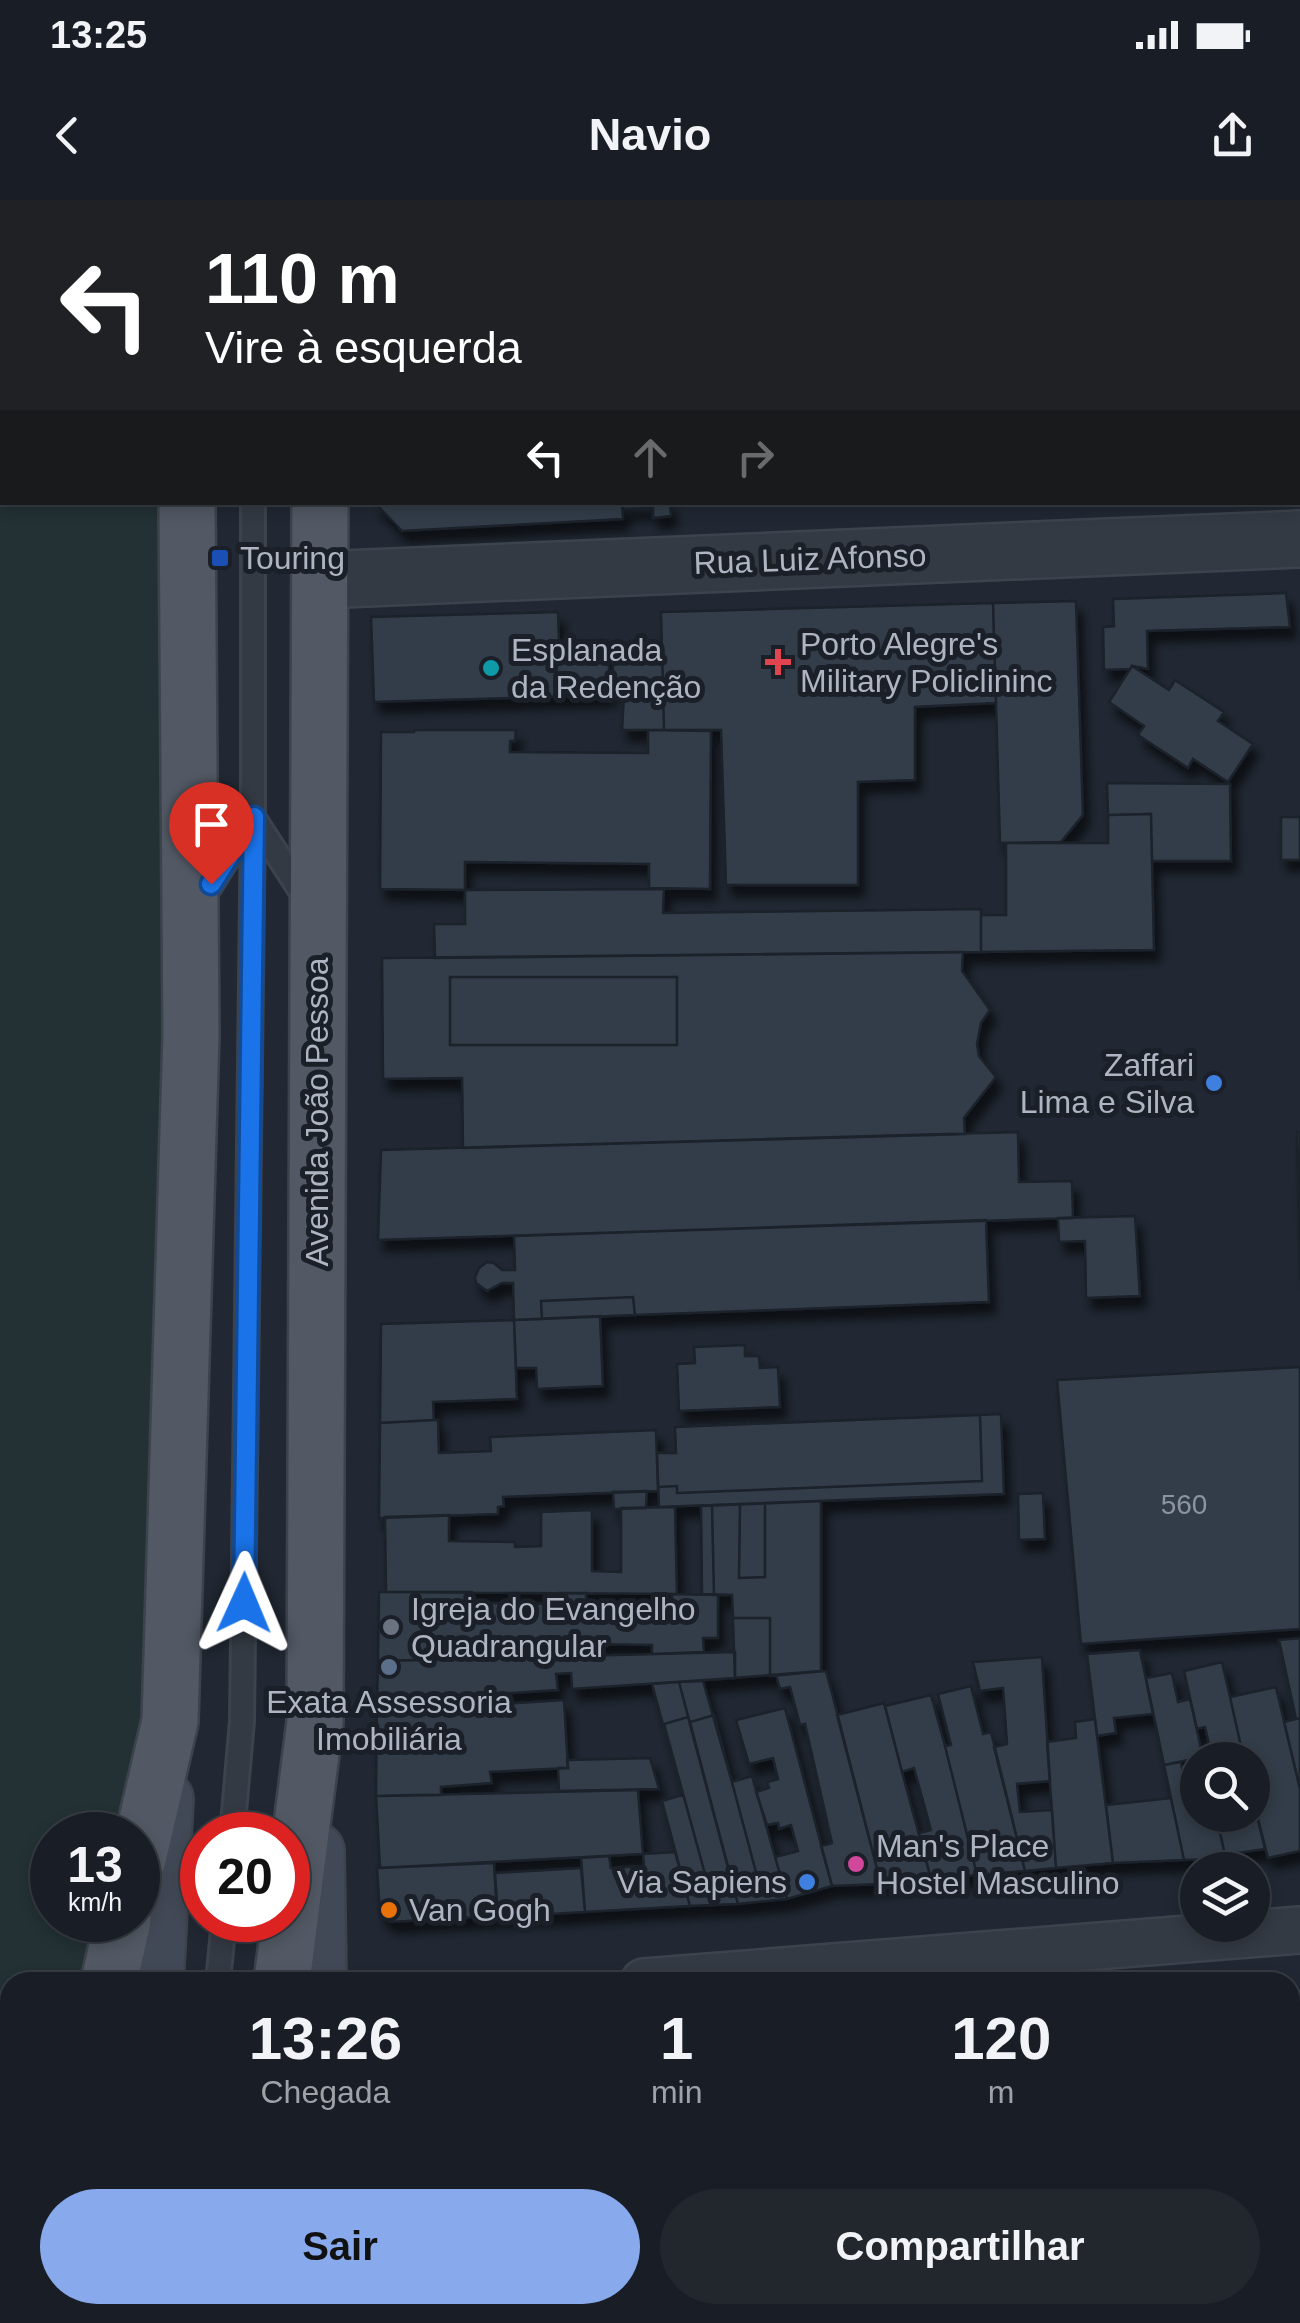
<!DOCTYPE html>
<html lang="pt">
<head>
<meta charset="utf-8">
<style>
  body { margin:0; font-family:Helvetica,sans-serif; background:#22272e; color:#f1f3f6; height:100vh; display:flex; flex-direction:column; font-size:38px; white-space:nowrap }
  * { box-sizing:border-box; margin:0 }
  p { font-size:32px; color:#9fa2a7 }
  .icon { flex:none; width:55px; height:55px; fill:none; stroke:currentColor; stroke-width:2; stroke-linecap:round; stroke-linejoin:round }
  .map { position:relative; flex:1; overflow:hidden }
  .side { position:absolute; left:0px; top:1772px; width:1300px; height:352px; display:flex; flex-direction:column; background:#191e26; border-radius:30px 30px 0 0; box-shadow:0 5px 15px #0003,0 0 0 2px #373c43 }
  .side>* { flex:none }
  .top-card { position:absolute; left:0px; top:0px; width:1300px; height:305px; box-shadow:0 5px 15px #0003,0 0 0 2px #373c43; background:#202124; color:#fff; overflow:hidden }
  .fabs { position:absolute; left:1180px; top:1542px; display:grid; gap:20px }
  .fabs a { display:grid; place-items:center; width:90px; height:90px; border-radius:50%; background:#191e26; box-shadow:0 5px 15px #0003,0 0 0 2px #373c43; font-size:50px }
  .speed { position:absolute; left:30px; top:1612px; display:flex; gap:20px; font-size:50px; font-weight:700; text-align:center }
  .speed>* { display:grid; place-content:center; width:130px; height:130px; border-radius:50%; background:#191e26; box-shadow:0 5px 15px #0003,0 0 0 2px #373c43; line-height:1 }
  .speed small { font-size:25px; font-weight:400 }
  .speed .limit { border:15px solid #d22; background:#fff; color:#111 }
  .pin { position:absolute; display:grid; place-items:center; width:85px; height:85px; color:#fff; margin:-102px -42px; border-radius:50% 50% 50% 0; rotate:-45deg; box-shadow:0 0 10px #0007 }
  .pin .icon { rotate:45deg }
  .me { position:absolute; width:110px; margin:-55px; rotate:1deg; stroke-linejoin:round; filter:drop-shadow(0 0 8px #0008) }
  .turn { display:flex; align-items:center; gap:35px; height:210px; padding:0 40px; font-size:45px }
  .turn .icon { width:130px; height:130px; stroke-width:2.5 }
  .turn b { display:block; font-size:70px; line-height:85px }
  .lanes { display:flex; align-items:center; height:95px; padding:0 40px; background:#0003; justify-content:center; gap:50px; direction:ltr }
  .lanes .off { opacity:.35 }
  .eta { display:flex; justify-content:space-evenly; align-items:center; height:170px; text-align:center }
  .eta b { font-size:60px; font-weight:700; line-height:70px }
  .action { display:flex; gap:20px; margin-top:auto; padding:20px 40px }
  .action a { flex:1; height:115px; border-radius:60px; background:#88aaec; color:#111; font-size:40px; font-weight:700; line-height:115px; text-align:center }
  .action a+a { background:#22272e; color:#f1f3f6 }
  .status { display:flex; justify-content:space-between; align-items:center; height:70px; padding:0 50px; background:#191e26; direction:ltr }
  .status svg { height:28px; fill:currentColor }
  header { display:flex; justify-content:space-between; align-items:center; height:130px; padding:0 40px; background:#191e26; font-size:45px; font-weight:700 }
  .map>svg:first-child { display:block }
  .green { fill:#233134 }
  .building { fill:#333c4a; stroke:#1b212a; stroke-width:2.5; filter:url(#shadow) }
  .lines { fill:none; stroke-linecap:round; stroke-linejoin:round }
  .service-casing { stroke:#3d434d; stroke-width:28 }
  .minor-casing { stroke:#3d434d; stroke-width:50 }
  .tertiary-casing { stroke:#3d434d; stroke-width:60 }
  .secondary-casing { stroke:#3d434d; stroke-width:60 }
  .primary-casing { stroke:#3d434d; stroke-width:60 }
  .service { stroke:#343a44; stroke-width:22 }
  .minor { stroke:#343a44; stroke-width:45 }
  .tertiary { stroke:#343a44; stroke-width:55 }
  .secondary { stroke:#424956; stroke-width:55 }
  .primary { stroke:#525964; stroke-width:55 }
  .route-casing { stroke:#114b97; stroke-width:25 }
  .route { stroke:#1a73e8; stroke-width:18 }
  .transit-dot { fill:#1a4fb4; stroke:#1a1f28; stroke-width:4 }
  .health-dot { fill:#e0444e; stroke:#1a1f28; stroke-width:4 }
  .culture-dot { fill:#0f9aa8; stroke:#1a1f28; stroke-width:4 }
  .shop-dot { fill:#3f7fe0; stroke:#1a1f28; stroke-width:4 }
  .worship-dot { fill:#6b7280; stroke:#1a1f28; stroke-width:4 }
  .service-dot { fill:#5c6f8a; stroke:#1a1f28; stroke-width:4 }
  .hotel-dot { fill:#d1479c; stroke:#1a1f28; stroke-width:4 }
  .food-dot { fill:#e8710a; stroke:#1a1f28; stroke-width:4 }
  .labels { text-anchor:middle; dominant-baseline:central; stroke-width:10; stroke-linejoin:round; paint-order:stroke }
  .number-label { font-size:28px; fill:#8d94a1 }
  .poi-label { font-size:32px; fill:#aeb4c1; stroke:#1a1f28; text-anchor:start }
  .street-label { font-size:32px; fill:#aeb4c1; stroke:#1a1f28 }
</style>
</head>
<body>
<div class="status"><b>13:25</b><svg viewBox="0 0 49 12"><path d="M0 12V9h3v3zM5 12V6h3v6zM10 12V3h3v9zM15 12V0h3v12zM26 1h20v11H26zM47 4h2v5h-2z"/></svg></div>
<header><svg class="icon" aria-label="back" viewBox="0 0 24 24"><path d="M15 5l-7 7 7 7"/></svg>Navio<svg class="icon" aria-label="share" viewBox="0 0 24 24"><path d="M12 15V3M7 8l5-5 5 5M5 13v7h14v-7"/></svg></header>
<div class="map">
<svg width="1300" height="2123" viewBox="0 0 1300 2123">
  <defs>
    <filter id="shadow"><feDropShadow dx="6" dy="11" stdDeviation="5" flood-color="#0009"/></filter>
  </defs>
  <rect width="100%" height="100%" fill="#212833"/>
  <path class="green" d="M 0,0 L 162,0 L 2,2 L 2,302 L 164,303 L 166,824 L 145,1517 L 120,1635 L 52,1635 L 52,1720 L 102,1720 L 89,1782 L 10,1782 L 10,2115 L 40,2115 L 39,2123 L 0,2123 Z"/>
  <path class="building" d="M 1298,121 L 1300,121 L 1298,272 Z
    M 374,302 L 622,302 L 623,319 L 402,331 Z
    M 622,302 L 670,302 L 671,316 L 653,318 L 653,308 L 623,309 Z
    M 1286,393 L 1290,427 L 1147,431 L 1148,469 L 1132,466 L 1130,469 L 1104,470 L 1103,427 L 1114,426 L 1113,399 Z
    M 1076,401 L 1083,615 L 1061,642 L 1000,643 L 993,403 Z
    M 993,403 L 996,503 L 915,507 L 915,580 L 858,582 L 858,685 L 726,685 L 721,530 L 664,530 L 661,412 Z
    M 558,412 L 559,441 L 608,440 L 610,495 L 374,502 L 371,417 Z
    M 662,451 L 663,485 L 613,486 L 613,453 Z
    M 1132,466 L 1169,490 L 1175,480 L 1224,512 L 1218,521 L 1253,544 L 1228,582 L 1193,559 L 1188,568 L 1138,535 L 1144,526 L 1109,502 Z
    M 624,494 L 663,494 L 664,530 L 622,530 Z
    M 415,530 L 516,530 L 515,541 L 510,541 L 510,552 L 648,553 L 648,530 L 711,531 L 710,689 L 649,688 L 649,664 L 465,662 L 465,690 L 380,689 L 381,532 L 414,532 Z
    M 1107,583 L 1230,584 L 1231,661 L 1152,661 L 1151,614 L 1108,615 Z
    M 1151,614 L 1154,750 L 981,752 L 981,715 L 1006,715 L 1006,643 L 1108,643 L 1108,615 Z
    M 1281,617 L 1300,617 L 1300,660 L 1281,660 Z
    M 664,689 L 663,713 L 981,709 L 981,752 L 435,758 L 434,724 L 465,724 L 465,690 Z
    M 963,752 L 962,771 L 990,810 L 981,823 L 977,844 L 979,856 L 996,877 L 964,918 L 965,934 L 463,948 L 462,878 L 383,879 L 382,758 Z
    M 450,777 L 677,777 L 677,845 L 450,845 Z
    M 1018,932 L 1019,982 L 1072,981 L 1073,1018 L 378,1040 L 381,950 Z
    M 1297,932 L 1300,932 L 1300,1080 Z
    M 1135,1016 L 1140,1096 L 1086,1098 L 1085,1041 L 1059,1042 L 1058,1018 Z
    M 986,1020 L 989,1102 L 635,1115 L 633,1097 L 541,1101 L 542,1119 L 514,1120 L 513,1083 L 502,1083 L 487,1091 L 476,1083 L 475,1077 L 479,1068 L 487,1062 L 494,1063 L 502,1070 L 515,1070 L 514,1036 Z
    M 633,1097 L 635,1115 L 542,1119 L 541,1101 Z
    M 600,1116 L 603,1186 L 537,1189 L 536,1168 L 516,1168 L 514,1120 Z
    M 514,1120 L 517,1199 L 433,1202 L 434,1220 L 380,1223 L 381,1124 Z
    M 745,1145 L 745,1156 L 759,1156 L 760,1168 L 778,1167 L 780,1207 L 679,1211 L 677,1164 L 695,1163 L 694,1147 Z
    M 1300,1167 L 1300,1429 L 1081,1444 L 1057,1180 Z
    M 1001,1214 L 1004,1294 L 659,1307 L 657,1253 L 676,1253 L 675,1227 Z
    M 980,1215 L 982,1281 L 677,1293 L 677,1286 L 658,1287 L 657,1253 L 676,1253 L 675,1227 Z
    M 434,1220 L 438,1220 L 439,1253 L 491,1251 L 490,1237 L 656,1230 L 658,1291 L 503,1297 L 504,1306 L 498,1307 L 498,1314 L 379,1318 L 380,1223 Z
    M 647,1291 L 646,1308 L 614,1309 L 613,1292 Z
    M 1043,1293 L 1045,1339 L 1019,1340 L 1018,1294 Z
    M 821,1301 L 821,1471 L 770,1476 L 770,1418 L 733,1418 L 732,1395 L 714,1395 L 712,1305 L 740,1304 L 739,1378 L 765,1377 L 765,1303 Z
    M 821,1301 L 821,1471 L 735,1478 L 732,1395 L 702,1394 L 701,1306 Z
    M 675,1307 L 677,1394 L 386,1392 L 385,1317 L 449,1315 L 449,1341 L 515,1342 L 515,1347 L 541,1346 L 541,1312 L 592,1310 L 592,1371 L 621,1372 L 621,1308 Z
    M 379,1392 L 472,1392 L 472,1403 L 559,1404 L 559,1393 L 586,1393 L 586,1406 L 672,1407 L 672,1394 L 718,1395 L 718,1438 L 703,1438 L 704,1452 L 652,1454 L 652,1445 L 577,1444 L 564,1448 L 564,1453 L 557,1456 L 503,1458 L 503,1449 L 425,1449 L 426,1460 L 378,1461 Z
    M 1300,1438 L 1300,1518 L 1296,1519 L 1279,1440 Z
    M 1140,1450 L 1153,1514 L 1114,1518 L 1116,1533 L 1097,1536 L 1087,1454 Z
    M 735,1452 L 735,1478 L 572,1489 L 571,1473 L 556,1474 L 558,1490 L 377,1502 L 378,1461 Z
    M 1042,1457 L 1050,1581 L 1017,1584 L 1020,1612 L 1052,1610 L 1056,1668 L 1025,1671 L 994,1547 L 1007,1544 L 1003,1488 L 980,1491 L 973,1462 Z
    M 1222,1462 L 1230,1497 L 1244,1560 L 1203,1560 L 1203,1557 L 1201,1551 L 1210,1549 L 1205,1527 L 1197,1529 L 1184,1471 Z
    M 826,1471 L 833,1497 L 881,1684 L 832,1686 L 821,1646 L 832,1643 L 805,1524 L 800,1525 L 790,1487 L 780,1489 L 776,1475 Z
    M 1172,1473 L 1178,1502 L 1190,1499 L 1203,1557 L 1164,1565 L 1146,1478 Z
    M 703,1481 L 732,1582 L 752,1576 L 787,1699 L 738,1704 L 679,1482 Z
    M 679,1482 L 732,1683 L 738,1704 L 690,1706 L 662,1601 L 682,1595 L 652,1484 Z
    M 971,1486 L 983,1534 L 991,1532 L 1025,1671 L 977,1675 L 945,1546 L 951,1545 L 938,1494 Z
    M 1276,1487 L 1300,1589 L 1300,1651 L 1268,1658 L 1252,1595 L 1252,1560 L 1244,1560 L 1230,1497 Z
    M 486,1495 L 486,1505 L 564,1500 L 568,1568 L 490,1572 L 492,1583 L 441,1587 L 441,1595 L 376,1596 L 377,1502 Z
    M 931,1495 L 945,1546 L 977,1675 L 931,1679 L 919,1633 L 931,1630 L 914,1568 L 902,1572 L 885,1506 Z
    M 884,1503 L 902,1572 L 931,1679 L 881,1684 L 837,1515 Z
    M 785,1508 L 832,1686 L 787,1699 L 775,1657 L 798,1651 L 791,1625 L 779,1629 L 778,1623 L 767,1625 L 756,1592 L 769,1588 L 767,1582 L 778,1579 L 773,1558 L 749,1564 L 736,1520 Z
    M 714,1515 L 757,1676 L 732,1683 L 690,1522 Z
    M 688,1517 L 731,1679 L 708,1685 L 664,1524 Z
    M 1300,1518 L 1300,1589 L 1284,1522 Z
    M 1095,1519 L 1113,1663 L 1056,1668 L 1047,1542 L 1076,1538 L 1075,1522 Z
    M 650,1558 L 659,1589 L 559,1591 L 558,1568 L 568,1568 L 567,1560 Z
    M 1181,1562 L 1184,1578 L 1198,1576 L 1198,1615 L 1216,1615 L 1226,1659 L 1184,1660 L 1164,1565 Z
    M 638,1590 L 643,1654 L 380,1668 L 376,1596 Z
    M 1252,1595 L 1265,1649 L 1225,1655 L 1216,1615 L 1252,1615 Z
    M 1171,1598 L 1184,1660 L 1113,1663 L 1106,1605 Z
    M 675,1652 L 690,1706 L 585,1712 L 581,1658 L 609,1656 L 611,1668 L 644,1666 L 643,1654 Z
    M 494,1663 L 497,1716 L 390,1722 L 380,1714 L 377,1668 Z
    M 581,1668 L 585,1712 L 498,1717 L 495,1673 Z
    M 1293,1804 L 1297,1844 L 1290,1844 L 1290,1805 Z
    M 1290,1876 L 1299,1876 L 1300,1901 L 1290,1902 Z
    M 1300,1901 L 1300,1929 L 1290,1929 L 1290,1902 Z
    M 1290,1957 L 1293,1984 L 1300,1984 L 1300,2010 L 1290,2011 Z
    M 1300,2010 L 1300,2055 L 1290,2057 L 1290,2011 Z
    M 1300,2055 L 1300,2103 L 1290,2104 L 1290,2057 Z
    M 1300,2103 L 1300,2123 L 1257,2123 L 1256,2115 L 1290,2115 L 1290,2104 Z
    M 375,2115 L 447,2115 L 447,2123 L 375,2123 Z
    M 494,2115 L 555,2115 L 556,2123 L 494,2123 Z
    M 617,2115 L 842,2115 L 843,2123 L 618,2123 Z
    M 984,2115 L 1093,2115 L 1094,2123 L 1035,2123 L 1035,2120 L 984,2123 Z"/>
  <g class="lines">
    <g class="service-casing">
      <path id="service" d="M 252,0 L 252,2
        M 253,617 L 308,702
        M 202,699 L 252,620
        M 232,1635 L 242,1521 L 253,617 L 253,302
        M 218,1782 L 224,1720
        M 0,1810 L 10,1809
        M 199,2115 L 199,2123"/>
    </g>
    <g class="minor-casing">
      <path id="minor" d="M 644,1782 L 1300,1730
        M 1180,2115 L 1181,2123"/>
    </g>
    <g class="tertiary-casing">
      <path id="tertiary" d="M 320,380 L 1300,339"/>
    </g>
    <g class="secondary-casing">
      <path id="secondary" d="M 316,1651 L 318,1782
        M 155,1782 L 165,1599
        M 144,2115 L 144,2123
        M 320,2115 L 320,2123"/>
    </g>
    <g class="primary-casing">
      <path id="primary" d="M 184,0 L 184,2
        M 319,0 L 319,2
        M 138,1659 L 170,1521 L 191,835 L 187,302
        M 109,1782 L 123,1720
        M 282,1782 L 315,1522 L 320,302
        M 253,2115 L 253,2123
        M 64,2123 L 65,2115"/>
    </g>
    <use href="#service" class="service"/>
    <use href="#minor" class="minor"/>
    <use href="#tertiary" class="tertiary"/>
    <use href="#secondary" class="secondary"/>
    <use href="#primary" class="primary"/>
  </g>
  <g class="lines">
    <g class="route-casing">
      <path id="route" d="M 211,684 L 254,617 L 244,1403"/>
    </g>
    <use href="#route" class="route"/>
  </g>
  <rect class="transit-dot" x="210" y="348" width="20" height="20" rx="5"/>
  <path class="health-dot" d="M773 447h10v10h10v10h-10v10h-10v-10h-10v-10h10z"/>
  <circle class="culture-dot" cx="491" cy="468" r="10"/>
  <g class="shop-dot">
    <circle cx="1214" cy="883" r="10"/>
    <circle cx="807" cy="1682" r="10"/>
  </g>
  <circle class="worship-dot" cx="391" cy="1427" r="10"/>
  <circle class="service-dot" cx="389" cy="1467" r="10"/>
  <circle class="hotel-dot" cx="856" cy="1664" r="10"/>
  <circle class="food-dot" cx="389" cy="1710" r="10"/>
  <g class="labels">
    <g class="number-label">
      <text x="1184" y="1304">560</text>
    </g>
    <g class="poi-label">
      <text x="240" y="358">Touring</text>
      <text x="800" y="444">Porto Alegre's<tspan x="800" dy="37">Military Policlininc</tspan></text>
      <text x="511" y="450">Esplanada<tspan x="511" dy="37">da Redenção</tspan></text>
      <text x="1194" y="865" text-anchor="end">Zaffari<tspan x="1194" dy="37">Lima e Silva</tspan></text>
      <text x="411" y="1409">Igreja do Evangelho<tspan x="411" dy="37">Quadrangular</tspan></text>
      <text x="389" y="1502" text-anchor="middle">Exata Assessoria<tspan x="389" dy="37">Imobiliária</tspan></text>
      <text x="876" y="1646">Man's Place<tspan x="876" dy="37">Hostel Masculino</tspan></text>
      <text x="787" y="1682" text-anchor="end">Via Sapiens</text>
      <text x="409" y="1710">Van Gogh</text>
    </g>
    <g class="street-label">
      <text transform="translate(810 359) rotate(-2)">Rua Luiz Afonso</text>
      <text transform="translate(317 912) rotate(-90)">Avenida João Pessoa</text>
    </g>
  </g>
</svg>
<div class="fabs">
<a><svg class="icon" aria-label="search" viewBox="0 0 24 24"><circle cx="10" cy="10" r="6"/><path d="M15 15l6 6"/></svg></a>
<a><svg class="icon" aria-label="layers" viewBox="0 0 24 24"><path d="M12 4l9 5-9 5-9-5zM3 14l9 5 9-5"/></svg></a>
</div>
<div class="speed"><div>13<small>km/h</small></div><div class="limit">20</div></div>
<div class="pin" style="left:211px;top:684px;background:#d93025"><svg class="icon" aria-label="arrive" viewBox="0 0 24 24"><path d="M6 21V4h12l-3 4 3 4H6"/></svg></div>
<svg class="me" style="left:244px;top:1403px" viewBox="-20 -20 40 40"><path d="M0-17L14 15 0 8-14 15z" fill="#1a73e8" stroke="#fff" stroke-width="4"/></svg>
<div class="top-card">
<div class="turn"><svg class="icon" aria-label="left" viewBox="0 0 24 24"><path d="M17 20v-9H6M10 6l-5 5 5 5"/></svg><div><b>110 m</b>Vire à esquerda</div></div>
<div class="lanes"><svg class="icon" aria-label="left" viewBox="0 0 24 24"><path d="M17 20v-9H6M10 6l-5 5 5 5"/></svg><svg class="icon off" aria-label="ahead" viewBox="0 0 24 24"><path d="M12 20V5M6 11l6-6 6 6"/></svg><svg class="icon off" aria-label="right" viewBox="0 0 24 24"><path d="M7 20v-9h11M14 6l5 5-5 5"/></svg></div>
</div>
<section class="side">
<div class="eta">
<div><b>13:26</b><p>Chegada</p></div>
<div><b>1</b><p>min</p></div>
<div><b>120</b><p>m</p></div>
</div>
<div class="action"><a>Sair</a><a>Compartilhar</a></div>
</section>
</div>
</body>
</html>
